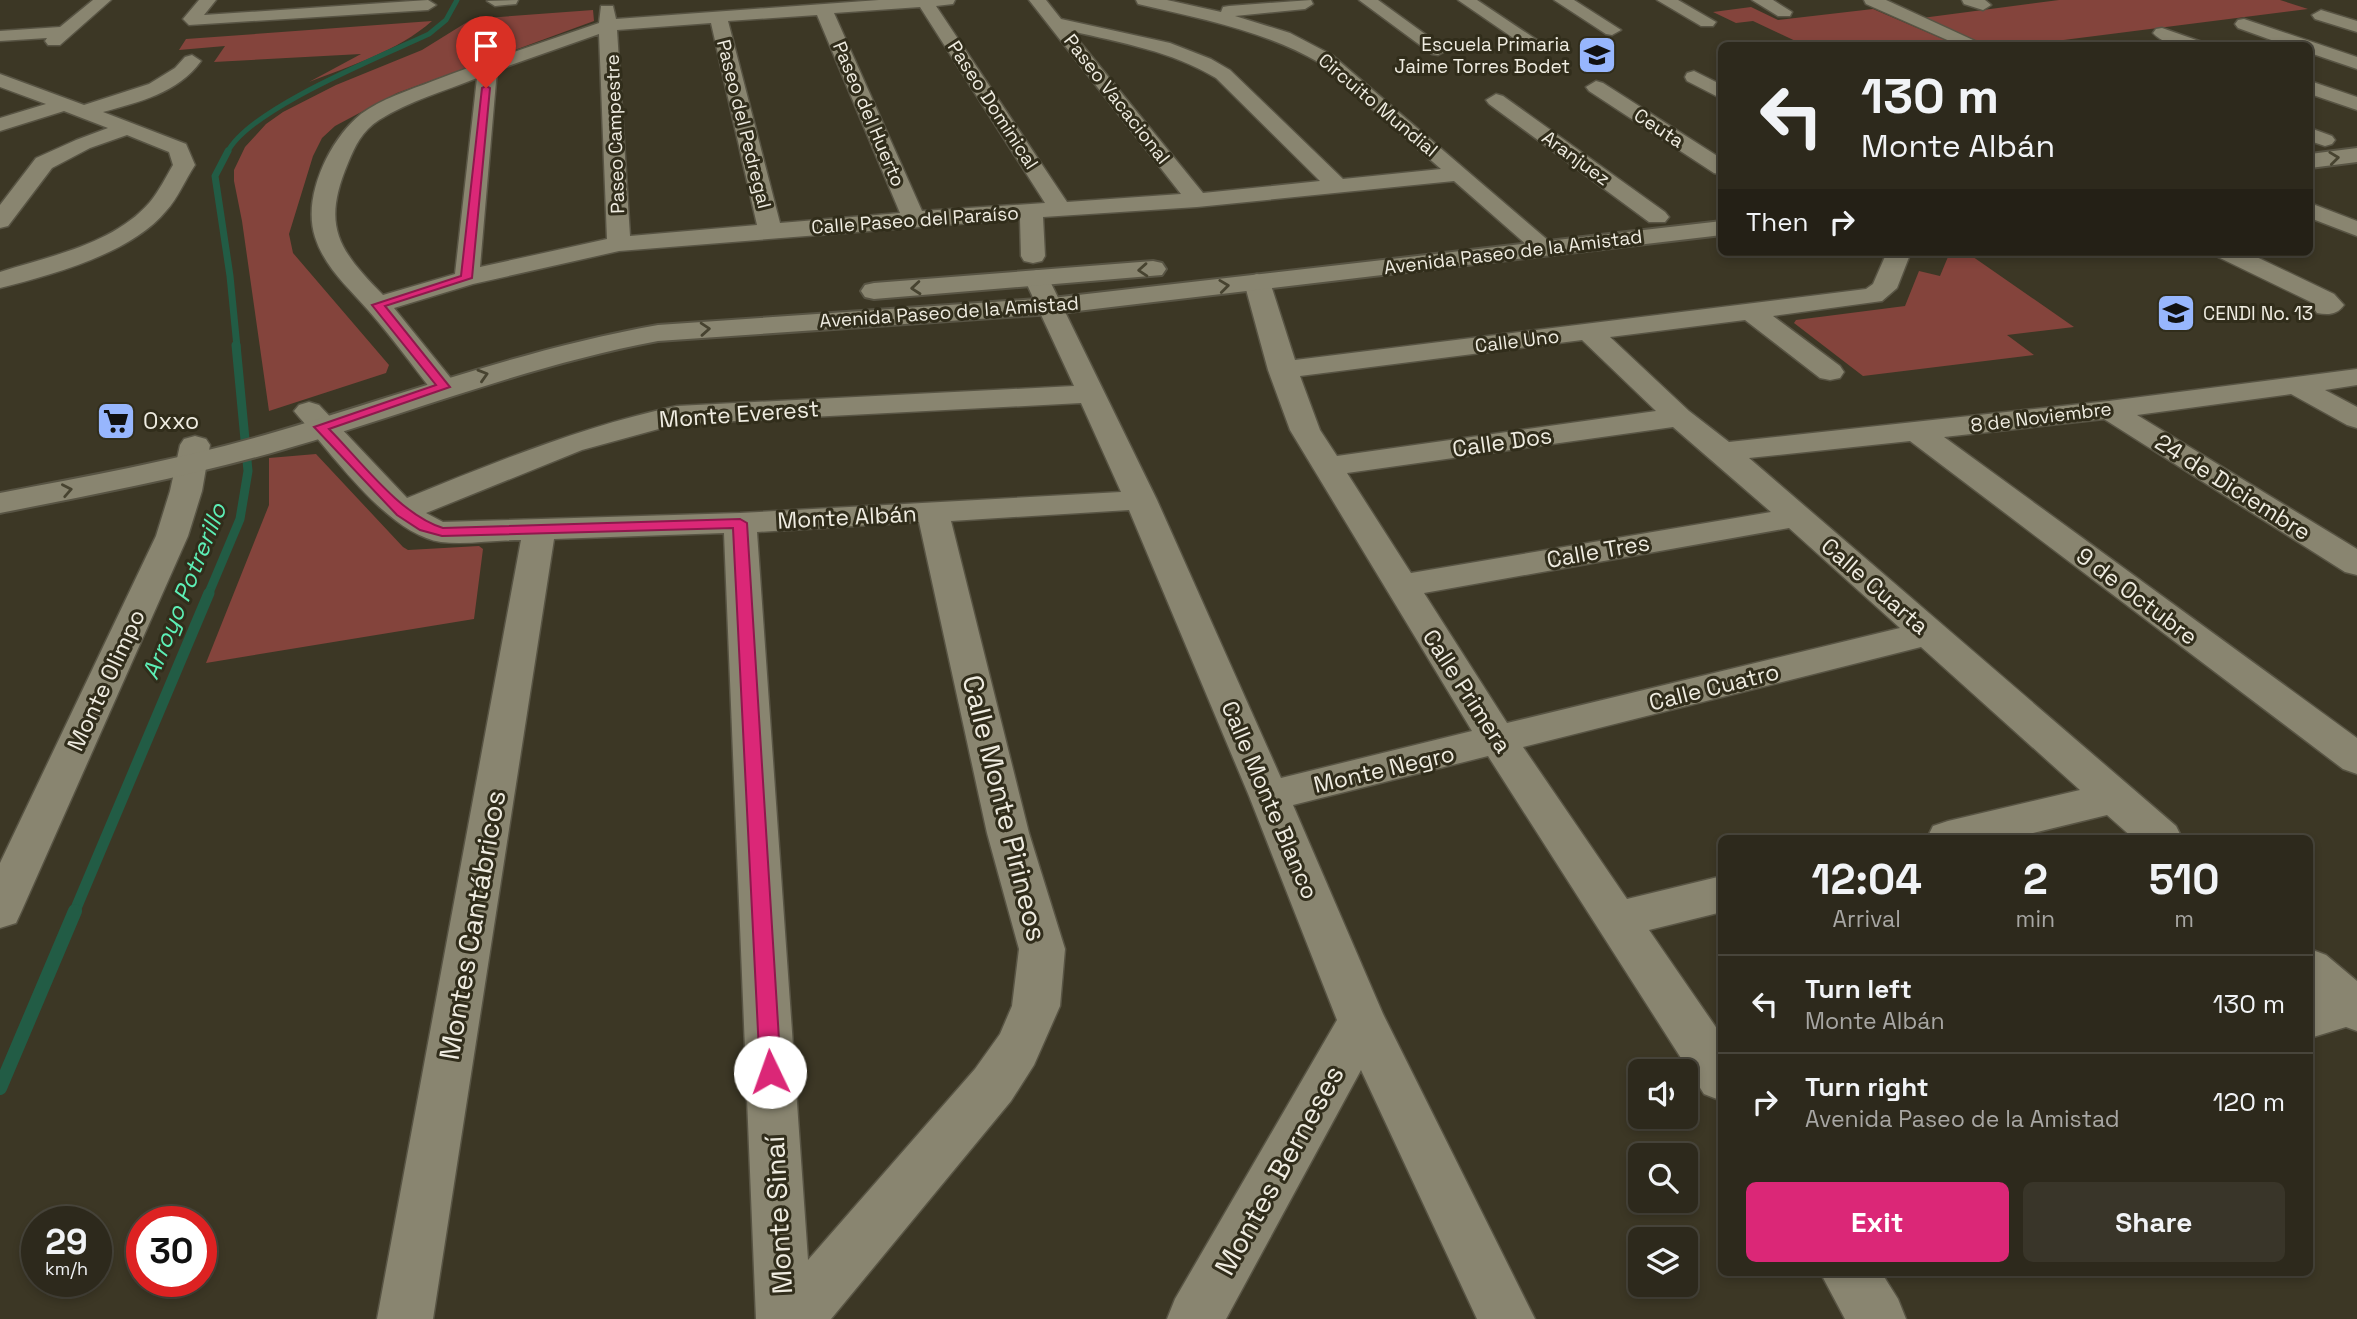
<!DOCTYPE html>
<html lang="en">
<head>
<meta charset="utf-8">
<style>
  body { margin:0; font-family:"Space Grotesk",sans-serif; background:#393529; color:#f1f3f6; height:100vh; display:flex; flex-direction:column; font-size:26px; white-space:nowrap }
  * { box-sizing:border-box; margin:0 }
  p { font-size:23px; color:#a7a6a3 }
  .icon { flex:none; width:38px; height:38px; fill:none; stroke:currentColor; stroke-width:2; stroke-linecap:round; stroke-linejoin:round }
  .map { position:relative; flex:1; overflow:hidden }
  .drawer { position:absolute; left:1718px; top:835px; width:595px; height:441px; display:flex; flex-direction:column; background:#2d291c; border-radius:10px; box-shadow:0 4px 10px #0003,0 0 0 2px #48453b }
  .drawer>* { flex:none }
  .hud { position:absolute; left:1718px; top:42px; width:595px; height:214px; border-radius:10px; box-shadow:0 4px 10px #0003,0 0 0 2px #48453b; background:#2d291c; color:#f1f3f6; overflow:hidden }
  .buttons { position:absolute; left:1628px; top:1059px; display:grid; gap:14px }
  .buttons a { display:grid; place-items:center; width:70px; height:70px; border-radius:10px; background:#2d291c; box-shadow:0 4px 10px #0003,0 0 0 2px #48453b; font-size:35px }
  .speed { position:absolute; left:21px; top:1206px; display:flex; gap:14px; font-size:35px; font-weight:700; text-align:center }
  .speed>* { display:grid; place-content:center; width:91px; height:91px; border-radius:50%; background:#2d291c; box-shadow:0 4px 10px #0003,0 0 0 2px #48453b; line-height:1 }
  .speed small { font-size:18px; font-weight:400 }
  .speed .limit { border:10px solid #d22; background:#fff; color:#111 }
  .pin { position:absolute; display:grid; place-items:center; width:60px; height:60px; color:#fff; margin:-72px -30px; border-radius:50% 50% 50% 0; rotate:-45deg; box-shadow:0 0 7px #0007 }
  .pin .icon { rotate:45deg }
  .me { position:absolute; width:77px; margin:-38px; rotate:357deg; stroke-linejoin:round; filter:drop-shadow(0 0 5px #0008) }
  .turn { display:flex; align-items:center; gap:24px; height:147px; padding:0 28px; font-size:32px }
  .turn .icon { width:91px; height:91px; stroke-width:2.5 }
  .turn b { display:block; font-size:49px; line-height:60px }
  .then { display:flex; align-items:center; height:66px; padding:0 28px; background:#0003; gap:14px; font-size:26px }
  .eta { display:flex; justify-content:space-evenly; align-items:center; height:119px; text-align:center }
  .eta b { font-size:42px; font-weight:700; line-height:49px }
  .primary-button { display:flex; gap:14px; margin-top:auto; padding:14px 28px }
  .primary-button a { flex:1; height:80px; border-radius:10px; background:#db2777; color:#fff; font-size:28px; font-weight:700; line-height:80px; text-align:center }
  .primary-button a+a { background:#393529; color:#f1f3f6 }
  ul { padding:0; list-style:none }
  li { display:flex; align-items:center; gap:21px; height:98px; padding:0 28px; border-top:2px solid #48453b }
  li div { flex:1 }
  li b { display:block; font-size:26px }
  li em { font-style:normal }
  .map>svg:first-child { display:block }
  .green { fill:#84443c }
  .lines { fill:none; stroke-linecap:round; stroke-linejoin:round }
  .stream-far4 { stroke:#225c45; stroke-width:5 }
  .stream-far3 { stroke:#225c45; stroke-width:7 }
  .stream-far2 { stroke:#225c45; stroke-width:9 }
  .stream-far1 { stroke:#225c45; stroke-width:11 }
  .stream { stroke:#225c45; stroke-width:14 }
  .minor-casing { stroke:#585444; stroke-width:3 }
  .tertiary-casing { stroke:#585444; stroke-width:4 }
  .minor { fill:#898570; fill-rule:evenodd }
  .tertiary { fill:#898570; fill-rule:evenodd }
  .oneway { stroke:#474330 }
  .route { fill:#db2777; stroke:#8e194d; stroke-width:2 }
  .labels { text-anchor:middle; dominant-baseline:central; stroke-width:6; stroke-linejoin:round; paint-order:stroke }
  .far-poi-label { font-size:19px; fill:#efece1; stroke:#312d1b; text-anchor:end }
  .far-street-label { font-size:19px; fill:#efece1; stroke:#312d1b }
  .street-label { font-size:23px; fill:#efece1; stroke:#312d1b }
  .poi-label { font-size:23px; fill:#efece1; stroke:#312d1b; text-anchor:start }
  .water-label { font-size:24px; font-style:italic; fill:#5defb6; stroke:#312d1b }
  .near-street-label { font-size:28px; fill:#efece1; stroke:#312d1b }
</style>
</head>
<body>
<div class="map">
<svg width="2357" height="1319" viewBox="0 0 2357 1319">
  <rect width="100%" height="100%" fill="#3c3725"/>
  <path class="green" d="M 2059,0 L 2280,0 L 2308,9 L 2017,46 L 1987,45 L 1922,18 Z
    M 1751,7 L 1778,20 L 1873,9 L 1945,40 L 1902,46 L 1804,45 L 1753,21 L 1736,23 L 1713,12 Z
    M 593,10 L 594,21 L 397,93 L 335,126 L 322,138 L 313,156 L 289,234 L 293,253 L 389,365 L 386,373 L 269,411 L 242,221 L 234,181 L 234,170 L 245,147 L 266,124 L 283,112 L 336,85 L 422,50 L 472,19 Z
    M 432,21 C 398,51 350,66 309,82 L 361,54 L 214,62 L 225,46 L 179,50 L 186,39 Z
    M 1950,252 L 1966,252 L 2074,327 L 2007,335 L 2034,355 L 1863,376 L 1794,323 L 1796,320 L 1905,306 L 1919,271 L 1940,276 Z
    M 316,454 L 403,547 L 408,550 L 479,546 L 483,549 L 474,619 L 206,663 L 269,505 L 269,458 Z"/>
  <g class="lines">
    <path class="stream-far4" d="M 227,153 C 248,109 382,56 429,34 L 446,20 L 457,0"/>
    <path class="stream-far3" d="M 228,151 L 215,176 L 230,276 L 237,347"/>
    <path class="stream-far2" d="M 208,595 L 240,519 L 248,471 L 236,345"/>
    <path class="stream-far1" d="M 74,913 L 209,593"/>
    <path class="stream" d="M 0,1088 L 75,911"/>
    <g class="minor-casing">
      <path id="minor" d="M 93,0 L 111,0 L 60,45 L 48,45 L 45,41 L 47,38 L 0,41 L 0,31 L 60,27 Z
        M 199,0 L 216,0 L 204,15 L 428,0 L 436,5 L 428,10 L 189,25 L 183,19 Z
        M 518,0 L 516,4 L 495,6 L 487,1 Z
        M 879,0 L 955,0 L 953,4 L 936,6 L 1067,202 L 1181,194 L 1029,0 L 1046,0 L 1061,19 L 1170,43 L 1211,59 L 1230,70 L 1343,179 L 1441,169 L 1320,63 C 1262,30 1202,19 1138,4 L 1136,0 L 1167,0 L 1221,12 L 1223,7 L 1229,6 L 1311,0 L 1313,4 L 1305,9 L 1235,16 L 1290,33 L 1332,55 L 1557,248 L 1554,253 L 1545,255 L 1536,253 L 1454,181 L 1197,207 L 1043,217 L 1045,256 L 1042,261 L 1033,263 L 1024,261 L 1021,256 L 1020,219 L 619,251 L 473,284 L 394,308 L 458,387 L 454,393 L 444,396 L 434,393 C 412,365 391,336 368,310 C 348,287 325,268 315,237 C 302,197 329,140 361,114 C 381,99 410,90 433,81 C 488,60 544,42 599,23 L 601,6 L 613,6 L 616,19 ZM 920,7 L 1045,203 L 922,211 L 834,13 ZM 817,15 L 900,213 L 780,223 L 728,21 ZM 711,23 L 757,225 L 630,236 L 617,30 ZM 1071,31 C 1122,43 1171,51 1216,78 L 1320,181 L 1203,193 ZM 599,34 L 607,239 L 480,267 L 497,70 ZM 477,78 L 455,274 L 383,295 C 339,250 321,227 348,163 C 355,146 362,131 379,120 C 409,101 445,91 477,78 Z
        M 1359,0 L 1378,0 L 1447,50 L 1438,55 L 1432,54 Z
        M 1458,0 L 1477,0 L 1537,40 L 1528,45 L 1522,44 Z
        M 1554,0 L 1574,0 L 1621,30 L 1612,35 L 1606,34 Z
        M 1657,0 L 1678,0 L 1716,22 L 1713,26 L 1701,26 Z
        M 1752,0 L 1773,0 L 1792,12 L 1790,16 L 1778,16 Z
        M 1864,0 L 1886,0 L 1986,46 L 1961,46 L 1866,4 Z
        M 1962,0 L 1985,0 L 1991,5 L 1983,10 L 1964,4 Z
        M 2321,10 L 2357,21 L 2357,32 L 2315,19 L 2312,15 Z
        M 2244,19 L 2357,57 L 2357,69 L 2310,53 L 2310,46 L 2288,46 L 2238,28 L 2235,24 L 2238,20 Z
        M 2162,28 L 2202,42 L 2205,46 C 2187,46 2166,47 2153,33 L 2156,29 Z
        M 192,55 L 201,61 C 178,93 139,102 103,112 L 186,144 L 195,165 C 185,180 178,198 166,211 C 132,253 52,275 0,288 L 0,272 C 50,256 114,244 150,202 C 159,191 166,177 173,165 L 169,152 L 127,135 L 90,148 L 52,168 L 8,226 L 0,228 L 0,205 L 36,158 L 76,140 L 108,128 L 64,111 L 0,131 L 0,118 L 46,104 L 0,87 L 0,74 L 84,105 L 149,84 L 175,68 L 185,57 Z
        M 1694,71 L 1722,85 L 1722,99 L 1687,81 L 1685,77 L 1687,73 Z
        M 1596,81 L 1603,83 L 1722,159 L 1722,175 L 1714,173 L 1589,91 L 1586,87 Z
        M 2310,81 L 2357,97 L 2357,110 L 2310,94 Z
        M 1496,94 L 1503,96 L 1665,212 L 1669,217 L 1665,222 L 1649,222 L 1489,104 L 1486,100 Z
        M 2310,128 L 2332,136 L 2335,140 L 2332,144 L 2325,146 L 2310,141 Z
        M 2310,203 L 2357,221 L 2357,236 L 2310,218 Z
        M 1887,252 L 1911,252 L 1897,288 L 1882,301 L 1773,316 L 1840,366 L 1844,372 L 1840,378 L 1830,380 L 1820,378 L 1745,320 L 1610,337 L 1689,411 L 1729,442 L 2109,401 L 2357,369 L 2357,385 L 2325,390 L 2357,407 L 2357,428 L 2347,425 L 2291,394 L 2137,415 L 2357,549 L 2357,575 L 2345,572 L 2104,419 L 1944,437 L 2357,738 L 2357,774 L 2343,769 L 1910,441 L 1749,458 L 2176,826 L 2182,838 L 2133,838 L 2107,815 L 2013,838 L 1927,838 L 1933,826 L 1948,821 L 2080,790 L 1921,647 L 1523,747 L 1627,899 L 1722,876 L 1722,912 L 1649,930 L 1722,1036 L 1722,1101 L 1704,1094 L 1488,756 L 1293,805 L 1383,1014 L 1535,1319 L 1477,1319 L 1361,1070 L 1226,1319 L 1167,1319 L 1175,1299 L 1337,1020 L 1249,796 L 1129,510 L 951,521 L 1029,833 L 1065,949 L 1060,1006 L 1034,1065 L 1011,1101 L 831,1319 L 756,1319 L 724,533 L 554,539 L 433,1319 L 377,1319 L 521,540 C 495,540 466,545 441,542 C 388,534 334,456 299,417 L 294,411 L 299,405 L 309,402 L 319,405 L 407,498 C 496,462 583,426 677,406 L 1074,386 L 1024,278 L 1028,273 L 1037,270 L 1046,273 L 1157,500 L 1281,778 L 1472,731 L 1290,430 L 1268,370 L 1244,282 L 1248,277 L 1257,274 L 1266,277 L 1270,282 L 1295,360 L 1866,289 L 1873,284 ZM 1582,340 L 1656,411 L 1337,456 L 1320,430 L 1300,376 ZM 1081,403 L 1121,492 L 740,513 L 443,522 L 426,513 L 582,450 L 677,424 ZM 1673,427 L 1771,512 L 1411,573 L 1347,473 ZM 919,522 L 987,833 L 1019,949 L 1012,1006 L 1000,1034 L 975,1069 L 808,1260 L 757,532 ZM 1789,528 L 1900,628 L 1507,723 L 1424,593 Z
        M 2215,252 L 2246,252 L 2334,294 L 2344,305 C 2337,315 2328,315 2317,313 L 2313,307 L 2315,304 L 2218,257 Z
        M 195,436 L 206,439 L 210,445 L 202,491 L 188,536 L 22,910 L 16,923 L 0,928 L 0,863 L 156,536 L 170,491 L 180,445 L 184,439 Z
        M 2310,949 L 2326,955 L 2357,981 L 2357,1031 L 2346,1027 L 2310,1038 Z
        M 1820,1272 L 1881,1272 L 1898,1299 L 1906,1319 L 1845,1319 Z"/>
    </g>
    <g class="tertiary-casing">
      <path id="tertiary" d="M 2357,148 L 2357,162 L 2310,168 L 2310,154 Z
        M 1722,221 L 1722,235 L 1052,314 L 658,341 C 530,365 410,413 285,449 C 192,476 96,494 0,513 L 0,493 C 89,476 178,460 265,435 C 396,397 523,349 658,325 L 1052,298 Z
        M 1153,261 L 1162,263 L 1166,269 L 1162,275 L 874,299 L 865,297 L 861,291 L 865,285 L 874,283 Z"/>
    </g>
    <use href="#minor" class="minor"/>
    <use href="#tertiary" class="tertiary"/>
  </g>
  <defs><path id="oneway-chevron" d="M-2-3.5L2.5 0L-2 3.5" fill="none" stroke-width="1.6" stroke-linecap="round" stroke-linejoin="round" transform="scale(1.75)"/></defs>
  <g class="oneway">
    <use href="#oneway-chevron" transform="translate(2334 158) rotate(-7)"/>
    <use href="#oneway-chevron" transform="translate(1143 270) rotate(176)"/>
    <use href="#oneway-chevron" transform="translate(1224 286) rotate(-7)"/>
    <use href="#oneway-chevron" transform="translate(916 288) rotate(175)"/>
    <use href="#oneway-chevron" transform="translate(705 329) rotate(-4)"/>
    <use href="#oneway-chevron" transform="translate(483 375) rotate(-17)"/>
    <use href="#oneway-chevron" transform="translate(67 490) rotate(-11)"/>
  </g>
  <path class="route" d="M 486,86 L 490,88 L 472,278 L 385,306 L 450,387 L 329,429 C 360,460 400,515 443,528 L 740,519 L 747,523 L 781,1072 L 778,1079 L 770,1082 L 763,1079 L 760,1072 L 733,528 L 442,536 L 420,530 L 397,515 L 314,427 L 436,385 L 372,305 L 461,276 L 482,88 Z"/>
  <defs>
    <g id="school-square" transform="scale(2.0125)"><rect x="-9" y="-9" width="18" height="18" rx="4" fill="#97b6fd" stroke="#312d1b"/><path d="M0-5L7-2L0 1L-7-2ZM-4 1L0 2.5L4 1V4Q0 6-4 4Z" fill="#111"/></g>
    <g id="supermarket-square" transform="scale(2.0125)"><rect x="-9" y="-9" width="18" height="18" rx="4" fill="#97b6fd" stroke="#312d1b"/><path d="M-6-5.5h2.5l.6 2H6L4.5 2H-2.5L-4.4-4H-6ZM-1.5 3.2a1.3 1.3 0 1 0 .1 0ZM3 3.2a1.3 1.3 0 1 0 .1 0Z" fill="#111"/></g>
  </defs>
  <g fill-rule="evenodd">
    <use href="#school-square" x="1597" y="55"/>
    <use href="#school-square" x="2176" y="313"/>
    <use href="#supermarket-square" x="116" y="421"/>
  </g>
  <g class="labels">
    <g class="far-poi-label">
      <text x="1570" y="44">Escuela Primaria<tspan x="1570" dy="22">Jaime Torres Bodet</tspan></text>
      <text x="2203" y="313" text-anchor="start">CENDI No. 13</text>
    </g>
    <g class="far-street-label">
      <text transform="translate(1117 99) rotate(52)">Paseo Vacacional</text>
      <text transform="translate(993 105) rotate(57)">Paseo Dominical</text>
      <text transform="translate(1378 105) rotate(40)">Circuito Mundial</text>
      <text transform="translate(869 114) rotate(67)">Paseo del Huerto</text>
      <text transform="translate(744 124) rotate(76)">Paseo del Pedregal</text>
      <text transform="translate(1659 128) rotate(33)">Ceuta</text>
      <text transform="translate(615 134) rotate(-92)">Paseo Campestre</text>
      <text transform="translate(1576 158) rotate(36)">Aranjuez</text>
      <text transform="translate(915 220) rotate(-4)">Calle Paseo del Paraíso</text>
      <text transform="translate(1513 252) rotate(-7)">Avenida Paseo de la Amistad</text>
      <text transform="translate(949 312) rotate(-4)">Avenida Paseo de la Amistad</text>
      <text transform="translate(1517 341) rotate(-7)">Calle Uno</text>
      <text transform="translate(2041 417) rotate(-7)">8 de Noviembre</text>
    </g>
    <g class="street-label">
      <text transform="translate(739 414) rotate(-4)">Monte Everest</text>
      <text transform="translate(1502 442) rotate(-8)">Calle Dos</text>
      <text transform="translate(2233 487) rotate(32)">24 de Diciembre</text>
      <text transform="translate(847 517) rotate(-3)">Monte Albán</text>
      <text transform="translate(1598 551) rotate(-10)">Calle Tres</text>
      <text transform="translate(1875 586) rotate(41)">Calle Cuarta</text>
      <text transform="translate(2137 596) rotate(37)">9 de Octubre</text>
      <text transform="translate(106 680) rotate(-65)">Monte Olimpo</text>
      <text transform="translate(1714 687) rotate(-14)">Calle Cuatro</text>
      <text transform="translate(1467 691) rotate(57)">Calle Primera</text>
      <text transform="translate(1384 769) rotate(-13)">Monte Negro</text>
      <text transform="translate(1270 800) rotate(67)">Calle Monte Blanco</text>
    </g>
    <g class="poi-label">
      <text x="143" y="421">Oxxo</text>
    </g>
    <g class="water-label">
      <text transform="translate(184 591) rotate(-68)">Arroyo Potrerillo</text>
    </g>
    <g class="near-street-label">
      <text transform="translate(1005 808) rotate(76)">Calle Monte Pirineos</text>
      <text transform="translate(472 925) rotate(-80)">Montes Cantábricos</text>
      <text transform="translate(1279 1170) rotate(-61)">Montes Berneses</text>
      <text transform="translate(778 1215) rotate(-93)">Monte Sinaí</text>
    </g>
  </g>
</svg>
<div class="buttons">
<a><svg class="icon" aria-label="sound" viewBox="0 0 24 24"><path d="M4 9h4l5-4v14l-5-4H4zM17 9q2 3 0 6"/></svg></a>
<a><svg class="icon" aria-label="search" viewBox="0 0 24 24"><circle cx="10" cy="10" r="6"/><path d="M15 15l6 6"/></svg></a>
<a><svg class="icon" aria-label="layers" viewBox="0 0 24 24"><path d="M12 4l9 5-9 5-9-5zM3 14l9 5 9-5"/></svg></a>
</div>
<div class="speed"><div>29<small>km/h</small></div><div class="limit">30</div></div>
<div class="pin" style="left:486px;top:88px;background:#d93025"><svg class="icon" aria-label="arrive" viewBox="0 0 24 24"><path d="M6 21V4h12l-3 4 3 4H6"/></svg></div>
<svg class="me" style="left:770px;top:1072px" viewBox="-20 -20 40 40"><circle r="19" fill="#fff"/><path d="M0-13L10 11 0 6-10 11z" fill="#db2777"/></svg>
<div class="hud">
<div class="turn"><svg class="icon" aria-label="left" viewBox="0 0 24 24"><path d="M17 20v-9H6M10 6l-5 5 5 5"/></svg><div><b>130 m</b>Monte Albán</div></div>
<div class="then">Then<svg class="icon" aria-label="right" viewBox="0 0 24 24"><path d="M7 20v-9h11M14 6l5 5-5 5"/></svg></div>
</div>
<section class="drawer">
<div class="eta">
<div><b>12:04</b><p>Arrival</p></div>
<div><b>2</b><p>min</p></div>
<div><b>510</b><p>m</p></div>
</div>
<ul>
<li><svg class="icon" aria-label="left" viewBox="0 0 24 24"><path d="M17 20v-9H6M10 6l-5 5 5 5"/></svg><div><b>Turn left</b><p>Monte Albán</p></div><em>130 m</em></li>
<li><svg class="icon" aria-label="right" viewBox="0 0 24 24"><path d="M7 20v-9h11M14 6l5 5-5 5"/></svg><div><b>Turn right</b><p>Avenida Paseo de la Amistad</p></div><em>120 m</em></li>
</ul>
<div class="primary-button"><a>Exit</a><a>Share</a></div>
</section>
</div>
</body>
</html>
